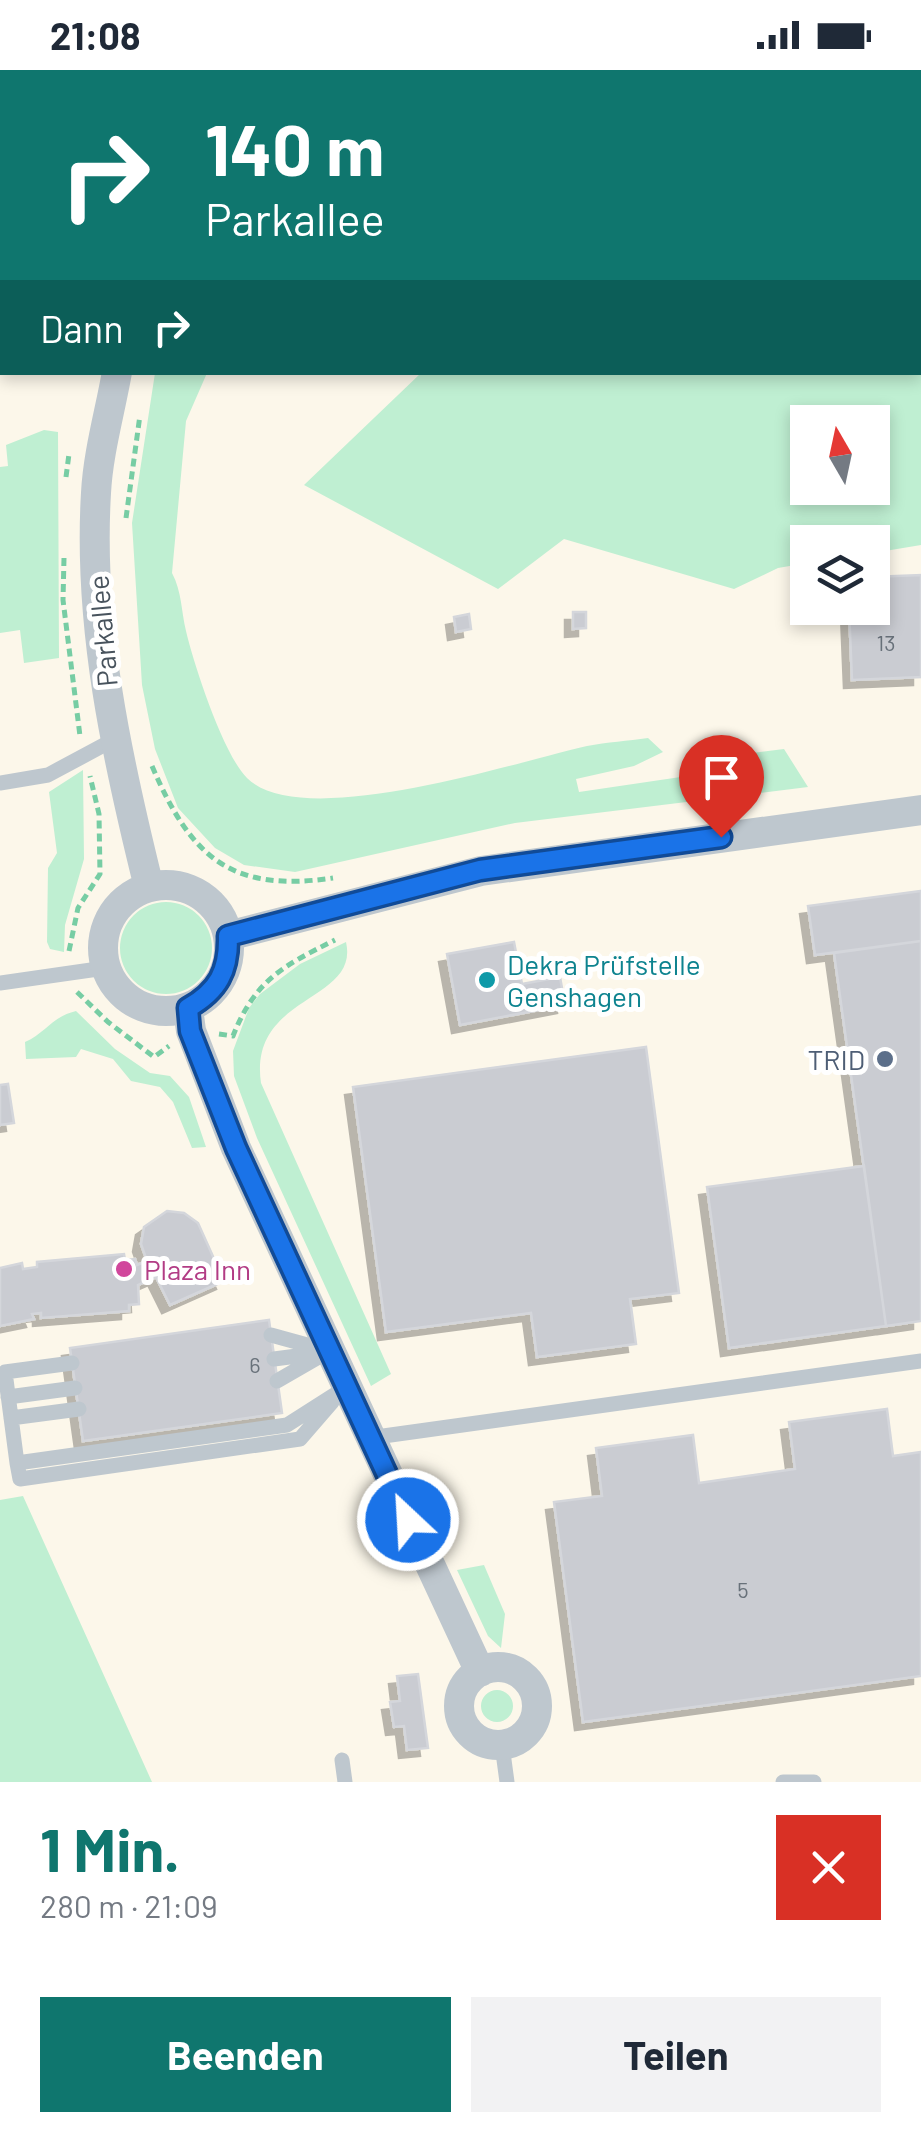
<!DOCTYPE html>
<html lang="de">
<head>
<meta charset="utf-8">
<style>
  body { margin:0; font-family:Barlow,sans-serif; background:#f2f2f3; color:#1f2937; height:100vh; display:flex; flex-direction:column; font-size:38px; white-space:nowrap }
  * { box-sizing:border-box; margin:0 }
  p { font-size:32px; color:#747a83 }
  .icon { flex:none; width:55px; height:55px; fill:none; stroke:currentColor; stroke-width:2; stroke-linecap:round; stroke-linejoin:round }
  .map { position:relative; height:1712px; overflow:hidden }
  .side { display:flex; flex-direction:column; background:#fff; flex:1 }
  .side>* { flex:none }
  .top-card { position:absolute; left:0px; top:0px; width:922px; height:305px; box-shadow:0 5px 15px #0003; background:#0f766e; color:#fff; overflow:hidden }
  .needle { width:65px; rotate:351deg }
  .tools { position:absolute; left:790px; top:335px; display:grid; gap:20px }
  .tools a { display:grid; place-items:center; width:100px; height:100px; border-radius:0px; background:#fff; box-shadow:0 5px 15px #0003; font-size:50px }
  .pin { position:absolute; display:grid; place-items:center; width:85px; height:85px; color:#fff; margin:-102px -42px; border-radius:50% 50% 50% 0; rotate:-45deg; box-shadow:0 0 10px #0007 }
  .pin .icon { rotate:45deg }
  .me { position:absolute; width:110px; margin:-55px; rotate:335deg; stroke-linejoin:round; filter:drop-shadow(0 0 8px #0008) }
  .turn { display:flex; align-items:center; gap:35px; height:210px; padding:0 40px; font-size:45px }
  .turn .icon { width:130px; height:130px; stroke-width:2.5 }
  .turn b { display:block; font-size:70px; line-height:85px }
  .then { display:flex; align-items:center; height:95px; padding:0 40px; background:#0003; gap:20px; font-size:38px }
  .round { display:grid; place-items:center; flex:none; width:105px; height:105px; border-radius:0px; background:#f2f2f3 }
  .headline { display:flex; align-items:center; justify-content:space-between; height:170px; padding:0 40px }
  h1 { font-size:60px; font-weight:700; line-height:75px; color:#0f766e }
  .action { display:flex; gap:20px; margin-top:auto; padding:20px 40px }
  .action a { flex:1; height:115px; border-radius:0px; background:#0f766e; color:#fff; font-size:40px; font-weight:700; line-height:115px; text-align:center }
  .action a+a { background:#f2f2f3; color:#1f2937 }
  .status { display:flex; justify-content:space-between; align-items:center; height:70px; padding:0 50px; background:#fff; direction:ltr }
  .status svg { height:28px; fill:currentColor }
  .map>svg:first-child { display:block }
  .commercial { fill:#fcf7ea; fill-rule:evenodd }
  .green { fill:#bfefd2; fill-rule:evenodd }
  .building { fill:#caccd2; stroke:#d4d6db; stroke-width:2.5; filter:url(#shadow) }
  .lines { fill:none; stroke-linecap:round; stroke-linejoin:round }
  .path { stroke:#77cda4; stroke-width:5; stroke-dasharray:8 5; stroke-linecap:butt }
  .lane { stroke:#bec7ce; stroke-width:15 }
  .street { stroke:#bec7ce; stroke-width:30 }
  .route-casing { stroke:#114b97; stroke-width:25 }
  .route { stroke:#1a73e8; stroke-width:18 }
  .culture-dot { fill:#0f9aa8; stroke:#fff; stroke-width:4 }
  .service-dot { fill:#5c6f8a; stroke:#fff; stroke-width:4 }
  .hotel-dot { fill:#d1479c; stroke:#fff; stroke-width:4 }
  .labels { text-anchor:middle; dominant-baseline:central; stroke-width:10; stroke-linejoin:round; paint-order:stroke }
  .number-label { font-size:22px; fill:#68717a }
  .street-label { font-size:28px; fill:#48535d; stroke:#fff }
  .culture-label { font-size:28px; fill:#0d838f; stroke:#fff; text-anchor:start }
  .service-label { font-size:28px; fill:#4e5e75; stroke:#fff; text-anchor:end }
  .hotel-label { font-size:28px; fill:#b23c85; stroke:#fff; text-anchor:start }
</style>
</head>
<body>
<div class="status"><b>21:08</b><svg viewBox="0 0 49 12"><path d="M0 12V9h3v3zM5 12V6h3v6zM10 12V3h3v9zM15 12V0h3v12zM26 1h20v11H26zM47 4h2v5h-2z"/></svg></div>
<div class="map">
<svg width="921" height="1712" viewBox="0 0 921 1712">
  <defs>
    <filter id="shadow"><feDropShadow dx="-8" dy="8" stdDeviation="0" flood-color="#0004"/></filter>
  </defs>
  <rect width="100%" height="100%" fill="#f2f0f0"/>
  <path class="commercial" d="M 0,0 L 718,0 L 2,2 L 2,302 L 468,303 L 333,412 L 921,432 L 921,1712 L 85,1712 L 0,1540 ZM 808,472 L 872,472 L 872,538 L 808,538 Z"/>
  <path class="green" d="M 699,0 L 921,0 L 921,475 L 873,483 L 872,472 L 808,472 L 807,493 L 778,498 L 734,519 L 564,469 L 498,519 L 304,415 L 421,303 L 920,302 L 920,2 ZM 808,352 L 872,352 L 872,418 L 808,418 Z
    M 155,303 L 207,303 L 186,351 L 172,503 C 182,522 181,540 186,561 C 194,595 223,684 247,708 C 302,763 519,691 587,676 C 607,672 628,671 648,668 L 663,682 L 634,696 L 576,709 L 579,722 L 728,700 L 744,684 L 784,679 L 808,717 L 515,753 L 295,802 L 244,795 L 215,778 L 178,738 L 155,679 L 142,615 L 132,453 Z
    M 44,360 L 58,362 L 59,588 L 24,593 L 20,560 L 0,563 L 0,397 L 8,396 L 6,375 Z
    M 83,700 L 84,789 L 65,855 L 64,882 L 50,879 L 47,872 L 48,798 L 57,783 L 49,722 Z
    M120 878a46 46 0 1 1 92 0a46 46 0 1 1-92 0Z
    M 346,872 C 360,933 248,924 261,1013 L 391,1304 L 371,1316 L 257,1068 L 234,1006 L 233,981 L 249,938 L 260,924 L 300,894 Z
    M 76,941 L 115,979 L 150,1003 L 170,1006 L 189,1027 L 206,1077 L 192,1078 L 173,1032 L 160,1017 L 131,1011 L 113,989 L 81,979 L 76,987 L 26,989 L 25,972 C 46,963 51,947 76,941 Z
    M 23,1426 L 152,1712 L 0,1712 L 0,1430 Z
    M 484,1495 L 505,1544 L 501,1578 L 488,1566 L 457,1500 Z
    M481 1636a16 16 0 1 1 32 0a16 16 0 1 1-32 0Z"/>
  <path class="building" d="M 377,0 L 558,0 L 558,2 L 318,2 Z
    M 0,205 L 2,205 L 0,276 Z
    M 921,505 L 921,607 L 852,610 L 849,538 L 872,538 L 872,507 Z
    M 573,542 L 586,542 L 586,558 L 573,559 Z
    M 469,544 L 471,559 L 456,562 L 454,547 Z
    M 921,821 L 921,871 L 815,885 L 808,836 Z
    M 921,871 L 921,1251 L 886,1256 L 834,883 Z
    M 514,872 L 522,914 L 560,907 L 565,935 L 460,955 L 447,884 Z
    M 646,977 L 679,1223 L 630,1229 L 636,1274 L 537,1287 L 531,1243 L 386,1262 L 353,1017 Z
    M 8,1014 L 14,1053 L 0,1055 L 0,1015 Z
    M 864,1096 L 886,1256 L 729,1278 L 707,1117 Z
    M 167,1141 L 184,1143 L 198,1153 L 224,1211 L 170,1235 L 156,1207 L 138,1215 L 139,1234 L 129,1235 L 129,1241 L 41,1248 L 41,1243 L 32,1244 L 34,1249 L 0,1256 L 0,1198 L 22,1193 L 23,1199 L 37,1197 L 37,1192 L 124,1184 L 125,1190 L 135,1189 L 137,1195 L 147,1191 L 141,1174 L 144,1157 Z
    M 269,1250 L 282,1343 L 83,1371 L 70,1278 Z
    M 887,1339 L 893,1386 L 921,1382 L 921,1606 L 583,1652 L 554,1432 L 602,1426 L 596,1378 L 693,1365 L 699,1413 L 795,1399 L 789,1352 Z
    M 418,1604 L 428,1678 L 407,1680 L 404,1656 L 394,1657 L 390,1632 L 400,1631 L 397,1606 Z"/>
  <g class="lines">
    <path class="path" d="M 155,2 L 155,0
      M 66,407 L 69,384
      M 126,448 L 140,345
      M 64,488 L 63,530 L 80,666
      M 152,696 C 191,787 230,823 333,808
      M 69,881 L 78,838 L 100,804 L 99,744 L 90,706
      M 77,922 L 108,952 L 154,987 L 169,976
      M 219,964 L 233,966 C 255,910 283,896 335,870"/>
    <path class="lane" d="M 29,2 L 48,0
      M 0,6 L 2,6
      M 0,713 L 48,705 L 115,669
      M 0,913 L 105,898
      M 271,1265 L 329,1281
      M 274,1289 L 320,1283
      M 72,1293 L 5,1302 L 17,1393 L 287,1355 L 345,1318
      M 277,1311 L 329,1281
      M 8,1327 L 75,1318
      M 11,1348 L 79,1339
      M 369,1368 L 921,1291
      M 17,1393 L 20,1409 L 300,1369 L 332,1332
      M 502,1675 L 507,1712
      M 342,1690 L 345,1712
      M 783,1712 L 814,1712"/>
    <path class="street" d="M 190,2 L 190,0
      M 117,302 C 110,342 98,383 96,423 C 88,557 117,688 149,817
      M103 878a63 63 0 1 1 126 0a63 63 0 1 1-126 0Z
      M 228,866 L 481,801 L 921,740
      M 188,938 L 191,961 L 236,1078 L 480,1602
      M459 1636a39 39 0 1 1 78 0a39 39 0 1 1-78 0Z"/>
  </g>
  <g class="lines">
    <g class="route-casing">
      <path id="route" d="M 408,1450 L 236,1078 L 190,961 L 188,938 C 218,921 229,901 228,866 L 480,800 L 721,767"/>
    </g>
    <use href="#route" class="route"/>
  </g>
  <circle class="culture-dot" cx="487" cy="910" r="10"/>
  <circle class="service-dot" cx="885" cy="989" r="10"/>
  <circle class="hotel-dot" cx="124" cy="1199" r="10"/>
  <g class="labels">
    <g class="number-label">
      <text x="886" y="572">13</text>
      <text x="255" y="1294">6</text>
      <text x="743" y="1519">5</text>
    </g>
    <g class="street-label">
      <text transform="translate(102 561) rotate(-95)">Parkallee</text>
    </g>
    <g class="culture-label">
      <text x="507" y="894">Dekra Prüfstelle<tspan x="507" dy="32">Genshagen</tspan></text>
    </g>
    <g class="service-label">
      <text x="865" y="989">TRID</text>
    </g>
    <g class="hotel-label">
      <text x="144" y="1199">Plaza Inn</text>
    </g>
  </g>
</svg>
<div class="tools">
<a><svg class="needle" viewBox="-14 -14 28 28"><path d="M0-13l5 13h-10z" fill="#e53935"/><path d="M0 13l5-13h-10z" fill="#747a83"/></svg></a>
<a><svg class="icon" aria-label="layers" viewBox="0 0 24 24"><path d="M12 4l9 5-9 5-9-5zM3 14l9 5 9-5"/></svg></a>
</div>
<div class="pin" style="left:721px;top:767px;background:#d93025"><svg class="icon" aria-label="arrive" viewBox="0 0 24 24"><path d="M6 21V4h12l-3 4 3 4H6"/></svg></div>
<svg class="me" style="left:408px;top:1450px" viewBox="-20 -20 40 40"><circle r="17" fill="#1a73e8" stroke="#fff" stroke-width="3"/><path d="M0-11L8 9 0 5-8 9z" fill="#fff"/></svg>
<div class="top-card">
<div class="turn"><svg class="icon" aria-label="right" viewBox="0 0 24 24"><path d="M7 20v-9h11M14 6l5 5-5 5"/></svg><div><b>140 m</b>Parkallee</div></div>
<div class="then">Dann<svg class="icon" aria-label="right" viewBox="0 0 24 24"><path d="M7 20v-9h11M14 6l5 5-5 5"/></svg></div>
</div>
</div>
<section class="side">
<div class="headline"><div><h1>1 Min.</h1><p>280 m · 21:09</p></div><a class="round" style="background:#d93025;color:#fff"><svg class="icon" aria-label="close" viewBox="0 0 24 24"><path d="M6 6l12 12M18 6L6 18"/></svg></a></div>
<div class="action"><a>Beenden</a><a>Teilen</a></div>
</section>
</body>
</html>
